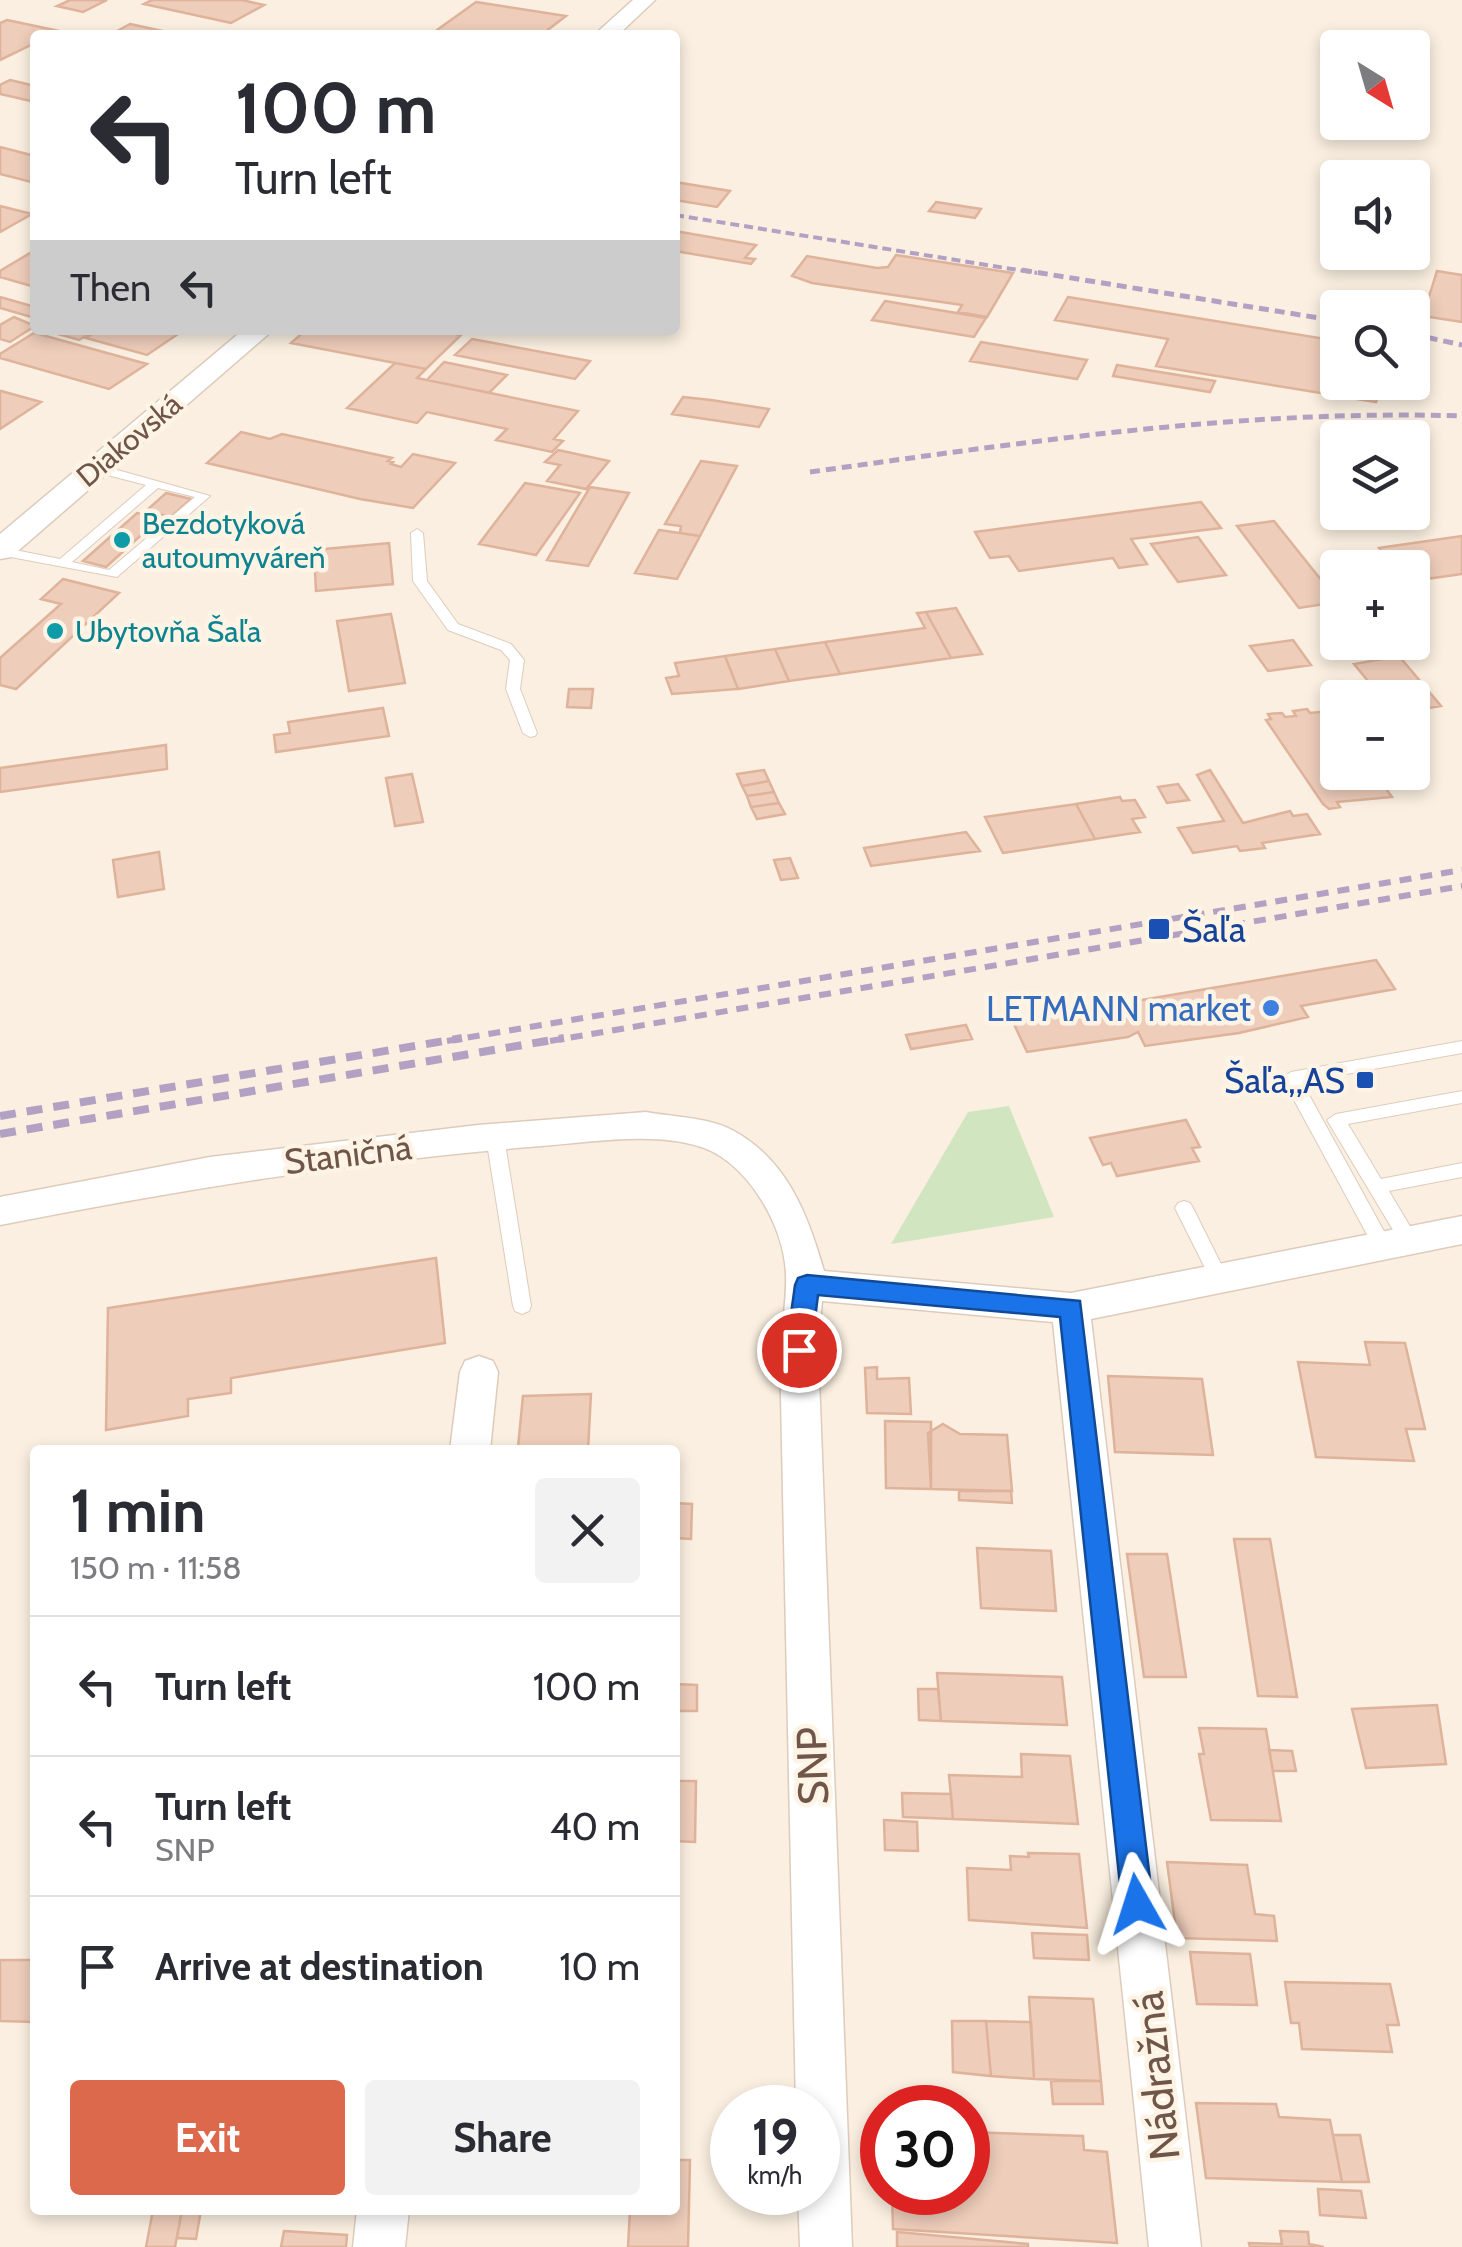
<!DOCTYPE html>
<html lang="en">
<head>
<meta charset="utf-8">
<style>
  body { margin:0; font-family:Cabin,sans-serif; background:#f2f2f3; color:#2b2b33; height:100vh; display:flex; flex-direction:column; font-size:38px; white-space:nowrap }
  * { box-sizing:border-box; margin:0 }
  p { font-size:32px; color:#7c7c81 }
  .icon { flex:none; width:55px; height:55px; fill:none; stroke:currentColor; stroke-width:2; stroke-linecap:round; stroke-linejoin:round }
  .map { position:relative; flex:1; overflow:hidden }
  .drawer { position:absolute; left:30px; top:1445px; width:650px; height:770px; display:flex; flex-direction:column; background:#fff; border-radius:10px; box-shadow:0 5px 15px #0003 }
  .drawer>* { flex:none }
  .hud { position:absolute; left:30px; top:30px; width:650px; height:305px; border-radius:10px; box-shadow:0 5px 15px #0003; background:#fff; color:#2b2b33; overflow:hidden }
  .needle { width:65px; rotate:143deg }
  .tools { position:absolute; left:1320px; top:30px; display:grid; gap:20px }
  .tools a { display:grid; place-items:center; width:110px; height:110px; border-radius:10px; background:#fff; box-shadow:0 5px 15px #0003; font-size:50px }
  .speed { position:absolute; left:710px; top:2085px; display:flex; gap:20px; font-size:50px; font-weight:700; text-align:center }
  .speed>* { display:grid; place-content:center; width:130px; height:130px; border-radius:50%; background:#fff; box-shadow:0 5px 15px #0003; line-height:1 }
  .speed small { font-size:25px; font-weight:400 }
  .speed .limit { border:15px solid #d22; background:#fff; color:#111 }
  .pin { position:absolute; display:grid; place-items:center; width:85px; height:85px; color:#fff; margin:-42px; border:5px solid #fff; border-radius:50%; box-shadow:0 2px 10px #0007 }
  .me { position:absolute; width:110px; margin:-55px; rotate:354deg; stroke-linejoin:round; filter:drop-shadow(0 0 8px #0008) }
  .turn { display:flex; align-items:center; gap:35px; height:210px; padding:0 40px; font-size:45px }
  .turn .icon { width:130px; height:130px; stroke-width:2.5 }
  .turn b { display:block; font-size:70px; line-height:85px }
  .then { display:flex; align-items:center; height:95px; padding:0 40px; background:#0003; gap:20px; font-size:38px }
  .round { display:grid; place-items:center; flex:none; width:105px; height:105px; border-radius:10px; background:#f2f2f3 }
  .overview { display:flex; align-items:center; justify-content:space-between; height:170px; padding:0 40px }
  h1 { font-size:60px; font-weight:700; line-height:75px }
  .cta { display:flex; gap:20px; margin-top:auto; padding:20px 40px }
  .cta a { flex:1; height:115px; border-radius:10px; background:#dd694c; color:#fff; font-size:40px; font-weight:700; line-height:115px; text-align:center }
  .cta a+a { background:#f2f2f3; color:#2b2b33 }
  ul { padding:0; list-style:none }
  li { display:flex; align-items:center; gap:30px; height:140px; padding:0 40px; border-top:2px solid #e1e1e2 }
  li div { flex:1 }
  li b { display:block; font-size:38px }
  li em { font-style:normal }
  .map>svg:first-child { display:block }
  .green { fill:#d1e6c0 }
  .building { fill:#eecdba; stroke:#dfb39b; stroke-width:2.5 }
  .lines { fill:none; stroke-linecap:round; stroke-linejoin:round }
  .service-casing { stroke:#ddccbd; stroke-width:2 }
  .minor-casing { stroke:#ddccbd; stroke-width:3 }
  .tertiary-casing { stroke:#ddccbd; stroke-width:3 }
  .service { fill:#fff; fill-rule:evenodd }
  .minor { fill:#fff; fill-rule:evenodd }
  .tertiary { fill:#fff; fill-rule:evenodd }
  .rail-far3 { stroke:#b2a1c2; stroke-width:4; stroke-dasharray:9 5; stroke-linecap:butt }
  .rail-far2 { stroke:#b2a1c2; stroke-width:5; stroke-dasharray:10 6; stroke-linecap:butt }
  .rail-far1 { stroke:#b2a1c2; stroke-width:6; stroke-dasharray:12 9; stroke-linecap:butt }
  .rail { stroke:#b2a1c2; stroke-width:8; stroke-dasharray:16 11; stroke-linecap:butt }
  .route { fill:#1a73e8; stroke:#114b97; stroke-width:2.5 }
  .culture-dot { fill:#0f9aa8; stroke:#fef4e6; stroke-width:4 }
  .transit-dot { fill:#1a4fb4; stroke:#fef4e6; stroke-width:4 }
  .shop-dot { fill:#3f7fe0; stroke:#fef4e6; stroke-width:4 }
  .labels { text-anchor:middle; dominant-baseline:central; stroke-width:9; stroke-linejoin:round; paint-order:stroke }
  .far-street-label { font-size:30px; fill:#6f5649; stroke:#fef4e6 }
  .far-culture-label { font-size:30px; fill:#0d838f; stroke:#fef4e6; text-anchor:start }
  .transit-label { font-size:35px; fill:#164399; stroke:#fef4e6; text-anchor:start }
  .shop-label { font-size:35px; fill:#366cbe; stroke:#fef4e6; text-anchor:end }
  .street-label { font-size:35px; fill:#6f5649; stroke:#fef4e6 }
  .near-street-label { font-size:42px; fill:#6f5649; stroke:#fef4e6 }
</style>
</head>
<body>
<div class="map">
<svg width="1462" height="2247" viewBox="0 0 1462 2247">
  <rect width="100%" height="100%" fill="#faefe0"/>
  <path class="green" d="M 1009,1106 L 1054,1217 L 891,1244 L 968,1112 Z"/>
  <path class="building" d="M 70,0 L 107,0 L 83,12 L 57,6 Z
    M 152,0 L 242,0 L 264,5 L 231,23 L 144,4 Z
    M 476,2 L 566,16 L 541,35 L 430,35 Z
    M 7,20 L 59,31 L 35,35 L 35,43 L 0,60 L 0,23 Z
    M 130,24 L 167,32 L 110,35 Z
    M 10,80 L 35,86 L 35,102 L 0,94 L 0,85 Z
    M 0,147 L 35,156 L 35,183 L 0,174 Z
    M 675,182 L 730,191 L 717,207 L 675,200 Z
    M 936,202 L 981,209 L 975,218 L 929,211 Z
    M 0,206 L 32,214 L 0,232 Z
    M 675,231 L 756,245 L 745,258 L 755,259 L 751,264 L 675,251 Z
    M 35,250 L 35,287 L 0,277 L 0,271 Z
    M 896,255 L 1013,273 L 987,317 L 958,312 L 962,305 L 812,283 L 792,276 L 807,256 L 877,268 L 888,267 Z
    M 1437,271 L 1462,275 L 1462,322 L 1423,316 Z
    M 0,297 L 35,307 L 35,318 L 0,308 Z
    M 1068,297 L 1338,341 L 1338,382 L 1382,382 L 1376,402 L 1156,366 L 1168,339 L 1055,320 Z
    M 885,301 L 986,318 L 974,337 L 872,320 Z
    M 14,317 L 35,326 L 10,342 L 0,339 L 0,325 Z
    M 44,330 L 95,330 L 79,340 Z
    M 98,330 L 184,330 L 147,355 L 86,338 Z
    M 306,330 L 434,330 L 461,335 L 426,369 L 291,343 Z
    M 34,333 L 35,333 L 147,364 L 109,389 L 0,358 L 0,354 Z
    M 472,339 L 590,361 L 575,379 L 455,355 Z
    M 981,342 L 1087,360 L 1077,379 L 970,361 Z
    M 444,362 L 507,375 L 489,393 L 427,380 Z
    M 395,363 L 426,369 L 417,378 L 578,411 L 554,439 L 563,441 L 552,452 L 496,440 L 507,429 L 427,412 L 417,423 L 347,408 Z
    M 1117,365 L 1215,381 L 1210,392 L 1113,376 Z
    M 0,392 L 1,391 L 41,402 L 0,429 Z
    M 683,397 L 711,400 L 769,409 L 759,427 L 672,414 Z
    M 241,432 L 270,439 L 282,434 L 392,458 L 388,461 L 393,462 L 391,464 L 401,467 L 413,454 L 455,463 L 413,508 L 360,499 L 207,463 Z
    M 558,450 L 609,461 L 586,489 L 547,481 L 560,465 L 545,462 Z
    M 701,461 L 737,466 L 700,536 L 680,533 L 681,526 L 665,524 Z
    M 525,483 L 580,493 L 536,555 L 479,544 Z
    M 590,487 L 629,493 L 588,566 L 547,560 Z
    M 166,493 L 191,499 L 171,517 L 146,511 Z
    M 1201,502 L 1221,528 L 1131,539 L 1147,564 L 1119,568 L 1113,558 L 1019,571 L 1009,556 L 990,558 L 975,532 Z
    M 137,513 L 160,518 L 106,567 L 83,561 Z
    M 1274,521 L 1338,601 L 1338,602 L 1299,608 L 1237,526 Z
    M 659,530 L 700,536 L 677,579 L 635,573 Z
    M 1462,536 L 1462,574 L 1412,581 L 1412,568 L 1395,568 L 1379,548 Z
    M 1198,537 L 1226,575 L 1178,582 L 1151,544 Z
    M 389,543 L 393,584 L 316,591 L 314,550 Z
    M 63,579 L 119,593 L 16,689 L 0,685 L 0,658 L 61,604 L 41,599 Z
    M 956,608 L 982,654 L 951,658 L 926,612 Z
    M 926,612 L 951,658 L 840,674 L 825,642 L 925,628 L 917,613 Z
    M 391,614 L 405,683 L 349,691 L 337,621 Z
    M 1293,640 L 1311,665 L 1268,671 L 1250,646 Z
    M 825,642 L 840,674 L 789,681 L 775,649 Z
    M 775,649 L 789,681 L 738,689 L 725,656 Z
    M 725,656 L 738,689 L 672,694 L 666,678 L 679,676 L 675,663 Z
    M 1399,656 L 1441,706 L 1412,711 L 1412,698 L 1382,698 L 1354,664 Z
    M 569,689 L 593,689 L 591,708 L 567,707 Z
    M 383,708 L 389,736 L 276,752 L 274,735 L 290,733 L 288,722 Z
    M 1307,709 L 1310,713 L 1330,711 L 1338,721 L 1338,772 L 1374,772 L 1392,797 L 1337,802 L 1340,807 L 1329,809 L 1323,804 L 1266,720 L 1271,719 L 1268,714 L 1282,713 L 1285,717 L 1296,716 L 1293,711 Z
    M 166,745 L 167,769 L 0,792 L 0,768 Z
    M 764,770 L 769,781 L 742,786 L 737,774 Z
    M 1210,770 L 1243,823 L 1290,811 L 1293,816 L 1307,814 L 1320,834 L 1262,843 L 1265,848 L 1240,851 L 1237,846 L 1193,853 L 1178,828 L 1224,821 L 1197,775 Z
    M 412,774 L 423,822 L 395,826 L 386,778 Z
    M 769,781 L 774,792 L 747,796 L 742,786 Z
    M 1178,784 L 1189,800 L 1167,803 L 1158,787 Z
    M 774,792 L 779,803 L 751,807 L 747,796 Z
    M 1120,797 L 1122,801 L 1135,800 L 1145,817 L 1132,819 L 1140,832 L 1095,839 L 1076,804 Z
    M 779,803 L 785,814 L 757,819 L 751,807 Z
    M 1076,804 L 1095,839 L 1003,853 L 985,817 Z
    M 966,832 L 980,851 L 871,866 L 864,848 Z
    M 159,852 L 164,889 L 118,897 L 113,860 Z
    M 790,858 L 798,878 L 781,880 L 774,860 Z
    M 1376,960 L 1395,989 L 1301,1006 L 1308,1017 L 1239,1033 L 1145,1046 L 1138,1032 L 1128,1037 L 1027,1052 L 1013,1022 Z
    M 966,1025 L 972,1039 L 911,1049 L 906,1035 Z
    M 1186,1120 L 1200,1147 L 1192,1148 L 1199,1161 L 1117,1176 L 1111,1163 L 1103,1165 L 1090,1138 Z
    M 436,1258 L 445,1343 L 231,1378 L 231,1393 L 188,1399 L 188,1416 L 106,1430 L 108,1308 Z
    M 1365,1342 L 1405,1343 L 1425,1429 L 1406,1429 L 1414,1461 L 1316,1457 L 1298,1362 L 1370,1365 Z
    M 877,1367 L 877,1379 L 909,1378 L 911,1414 L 867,1413 L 865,1368 Z
    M 1108,1376 L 1202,1379 L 1213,1455 L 1115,1452 Z
    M 591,1394 L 588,1450 L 518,1447 L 523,1396 Z
    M 885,1421 L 931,1422 L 931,1489 L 886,1488 Z
    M 943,1424 L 960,1434 L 1007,1435 L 1012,1491 L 931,1489 L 928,1433 Z
    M 959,1491 L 1011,1491 L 1012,1503 L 959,1500 Z
    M 675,1503 L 692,1504 L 691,1539 L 675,1538 Z
    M 1234,1539 L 1270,1539 L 1297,1697 L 1258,1696 Z
    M 977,1548 L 1051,1551 L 1056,1611 L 981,1608 Z
    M 1127,1554 L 1167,1554 L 1186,1677 L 1144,1677 Z
    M 937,1673 L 1062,1677 L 1067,1725 L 941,1721 Z
    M 675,1684 L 697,1685 L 697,1711 L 675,1711 Z
    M 918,1689 L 938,1689 L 941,1721 L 919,1720 Z
    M 1437,1705 L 1446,1764 L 1366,1768 L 1352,1709 Z
    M 1199,1728 L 1266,1729 L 1281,1821 L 1211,1820 L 1199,1754 L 1204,1754 Z
    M 1269,1750 L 1292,1751 L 1296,1771 L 1273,1771 Z
    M 1021,1754 L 1070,1756 L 1078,1824 L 953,1819 L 949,1775 L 1022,1777 Z
    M 675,1781 L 696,1781 L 695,1842 L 675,1841 Z
    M 902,1793 L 951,1794 L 953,1819 L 903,1817 Z
    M 884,1820 L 917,1822 L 918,1851 L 885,1850 Z
    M 1028,1853 L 1079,1854 L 1087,1928 L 969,1920 L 967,1868 L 1011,1870 L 1010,1856 L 1029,1857 Z
    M 1167,1862 L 1247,1865 L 1255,1914 L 1274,1916 L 1277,1941 L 1177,1938 Z
    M 1032,1933 L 1087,1935 L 1089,1960 L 1034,1958 Z
    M 1190,1952 L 1250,1954 L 1257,2005 L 1197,2004 Z
    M 0,1960 L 35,1960 L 35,2022 L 0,2021 Z
    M 1285,1982 L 1390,1984 L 1399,2025 L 1387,2025 L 1392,2052 L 1302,2049 L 1299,2023 L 1291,2023 Z
    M 1029,1997 L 1093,1999 L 1101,2081 L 1034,2079 Z
    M 952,2021 L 986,2021 L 991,2076 L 953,2072 Z
    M 986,2021 L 1031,2022 L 1034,2079 L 991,2076 Z
    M 1051,2081 L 1101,2081 L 1103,2104 L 1053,2104 Z
    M 888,2100 L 955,2103 L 955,2108 L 888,2108 Z
    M 1196,2103 L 1276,2104 L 1279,2117 L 1330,2120 L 1342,2182 L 1206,2178 Z
    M 968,2132 L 1083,2136 L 1084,2150 L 1107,2152 L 1117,2243 L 893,2229 L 892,2192 L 968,2192 Z
    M 1333,2135 L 1360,2135 L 1369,2182 L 1342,2182 Z
    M 675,2160 L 690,2160 L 688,2247 L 628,2247 L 630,2210 L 675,2210 Z
    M 1318,2189 L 1361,2191 L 1366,2218 L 1320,2215 Z
    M 153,2210 L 182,2210 L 175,2247 L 146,2247 Z
    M 182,2210 L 201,2210 L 196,2239 L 177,2238 Z
    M 284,2231 L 347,2235 L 346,2247 L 281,2247 Z
    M 1280,2231 L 1308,2232 L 1309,2244 L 1324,2247 L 1250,2247 L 1249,2243 L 1282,2244 Z
    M 897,2232 L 1028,2244 L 1028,2247 L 897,2247 Z"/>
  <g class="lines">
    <g class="service-casing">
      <path id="service" d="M 96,464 L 210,496 L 117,577 L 0,555 L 0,547 L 60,559 L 146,485 L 92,471 L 90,468 ZM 158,488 L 195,497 L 109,570 L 72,562 Z
        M 417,529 L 423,533 L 427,581 L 458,624 L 511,644 L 524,660 L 520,689 L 537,733 L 535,736 L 530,737 L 523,733 L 506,689 L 510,660 L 501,650 L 448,630 L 413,581 L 411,533 Z
        M 1462,1041 L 1462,1053 L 1302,1082 L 1392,1246 L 1390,1251 L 1376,1251 L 1282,1078 L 1291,1072 Z
        M 1462,1091 L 1462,1103 L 1348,1124 L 1381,1179 L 1462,1163 L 1462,1177 L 1389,1191 L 1418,1240 L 1416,1245 L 1402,1245 L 1327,1120 L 1336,1114 Z
        M 495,1130 L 504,1137 L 531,1306 L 529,1311 L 522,1314 L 515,1311 L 513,1306 L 486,1137 Z
        M 1184,1201 L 1190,1203 L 1193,1208 L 1228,1278 L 1226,1283 L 1212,1283 L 1210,1278 L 1175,1208 L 1178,1203 Z"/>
    </g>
    <g class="minor-casing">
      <path id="minor" d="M 646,1112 C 672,1117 708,1117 732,1130 C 787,1159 808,1215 824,1271 L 1071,1293 L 1462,1216 L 1462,1244 L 1091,1319 L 1201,2247 L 1149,2247 L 1053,1322 L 822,1301 L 818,1350 L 852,2247 L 800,2247 L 798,2192 L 818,2192 L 818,2108 L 796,2108 L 780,1350 C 782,1325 787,1299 786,1274 C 784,1228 752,1170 709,1150 C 663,1130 591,1142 542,1146 C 360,1160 180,1190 0,1225 L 0,1197 L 210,1157 L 478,1125 Z
        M 479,1356 L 493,1361 L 498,1372 L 490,1450 L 450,1450 L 460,1372 L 465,1361 Z
        M 357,2210 L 409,2210 L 405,2247 L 353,2247 Z"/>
    </g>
    <g class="tertiary-casing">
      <path id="tertiary" d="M 633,0 L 655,0 L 618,35 L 594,35 Z
        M 243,330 L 273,330 L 11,557 L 0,559 L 0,534 Z"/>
    </g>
    <use href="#service" class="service"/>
    <use href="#minor" class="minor"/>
    <use href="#tertiary" class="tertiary"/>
    <path class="rail-far3" d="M 675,215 L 1037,273"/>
    <path class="rail-far2" d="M 1022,270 L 1338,321
      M 1412,334 L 1462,345
      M 810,472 C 1027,442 1242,409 1462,416"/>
    <path class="rail-far1" d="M 447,1041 L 1462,870
      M 550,1041 L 1462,886"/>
    <path class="rail" d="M 0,1116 L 462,1038
      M 0,1134 L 564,1038"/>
  </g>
  <path class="route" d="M 807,1275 L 1080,1301 L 1153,1904 L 1148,1915 L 1137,1920 L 1126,1915 L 1122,1904 L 1060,1317 L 818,1295 L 811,1350 L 808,1358 L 799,1361 L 790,1358 L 786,1350 L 795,1285 L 798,1278 Z"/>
  <g class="culture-dot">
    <circle cx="122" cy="540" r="10"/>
    <circle cx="55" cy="631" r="10"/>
  </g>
  <g class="transit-dot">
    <rect x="1147" y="917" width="24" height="24" rx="5"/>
    <rect x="1355" y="1070" width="20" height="20" rx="5"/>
  </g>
  <circle class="shop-dot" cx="1271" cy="1008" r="10"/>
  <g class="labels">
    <g class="far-street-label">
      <text transform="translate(129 440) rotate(-40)">Diakovská</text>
    </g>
    <g class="far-culture-label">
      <text x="142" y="523">Bezdotyková<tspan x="142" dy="34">autoumyváreň</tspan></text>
      <text x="75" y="631">Ubytovňa Šaľa</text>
    </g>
    <g class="transit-label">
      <text x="1182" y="929">Šaľa</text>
      <text x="1345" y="1080" text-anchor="end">Šaľa,,AS</text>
    </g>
    <g class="shop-label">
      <text x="1251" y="1008">LETMANN market</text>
    </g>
    <g class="street-label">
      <text transform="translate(348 1154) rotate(-7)">Staničná</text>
    </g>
    <g class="near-street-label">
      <text transform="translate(812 1766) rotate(-92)">SNP</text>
      <text transform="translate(1156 2076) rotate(-96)">Nádražná</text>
    </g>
  </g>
</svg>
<div class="tools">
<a><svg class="needle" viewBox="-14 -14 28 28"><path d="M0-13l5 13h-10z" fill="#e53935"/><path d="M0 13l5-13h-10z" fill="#7c7c81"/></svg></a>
<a><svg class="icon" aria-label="sound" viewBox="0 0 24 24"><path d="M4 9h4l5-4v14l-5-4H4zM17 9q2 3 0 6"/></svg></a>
<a><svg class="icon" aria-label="search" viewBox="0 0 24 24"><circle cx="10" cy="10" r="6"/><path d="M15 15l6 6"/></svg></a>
<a><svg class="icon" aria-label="layers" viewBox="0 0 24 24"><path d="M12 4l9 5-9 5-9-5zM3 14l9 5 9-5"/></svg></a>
<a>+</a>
<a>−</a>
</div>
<div class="speed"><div>19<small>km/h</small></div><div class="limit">30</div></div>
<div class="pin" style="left:799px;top:1350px;background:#d93025"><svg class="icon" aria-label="arrive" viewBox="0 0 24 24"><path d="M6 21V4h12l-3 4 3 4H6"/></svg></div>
<svg class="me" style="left:1137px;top:1904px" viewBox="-20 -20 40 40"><path d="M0-17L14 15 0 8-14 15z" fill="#1a73e8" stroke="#fff" stroke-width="4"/></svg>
<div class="hud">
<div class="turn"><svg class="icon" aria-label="left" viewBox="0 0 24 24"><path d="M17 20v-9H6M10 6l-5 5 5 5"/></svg><div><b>100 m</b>Turn left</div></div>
<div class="then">Then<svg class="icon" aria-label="left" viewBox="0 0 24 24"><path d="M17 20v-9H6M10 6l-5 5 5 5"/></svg></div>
</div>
<section class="drawer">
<div class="overview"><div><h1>1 min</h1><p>150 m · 11:58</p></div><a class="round"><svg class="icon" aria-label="close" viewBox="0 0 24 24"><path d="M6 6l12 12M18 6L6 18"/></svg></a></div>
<ul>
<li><svg class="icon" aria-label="left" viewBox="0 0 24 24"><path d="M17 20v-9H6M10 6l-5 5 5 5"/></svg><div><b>Turn left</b></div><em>100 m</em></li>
<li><svg class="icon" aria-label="left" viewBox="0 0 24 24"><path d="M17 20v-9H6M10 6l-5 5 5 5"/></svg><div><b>Turn left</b><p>SNP</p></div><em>40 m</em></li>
<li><svg class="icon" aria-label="arrive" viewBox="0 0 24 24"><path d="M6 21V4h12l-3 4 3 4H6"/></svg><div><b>Arrive at destination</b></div><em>10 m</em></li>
</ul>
<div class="cta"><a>Exit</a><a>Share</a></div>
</section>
</div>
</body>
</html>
